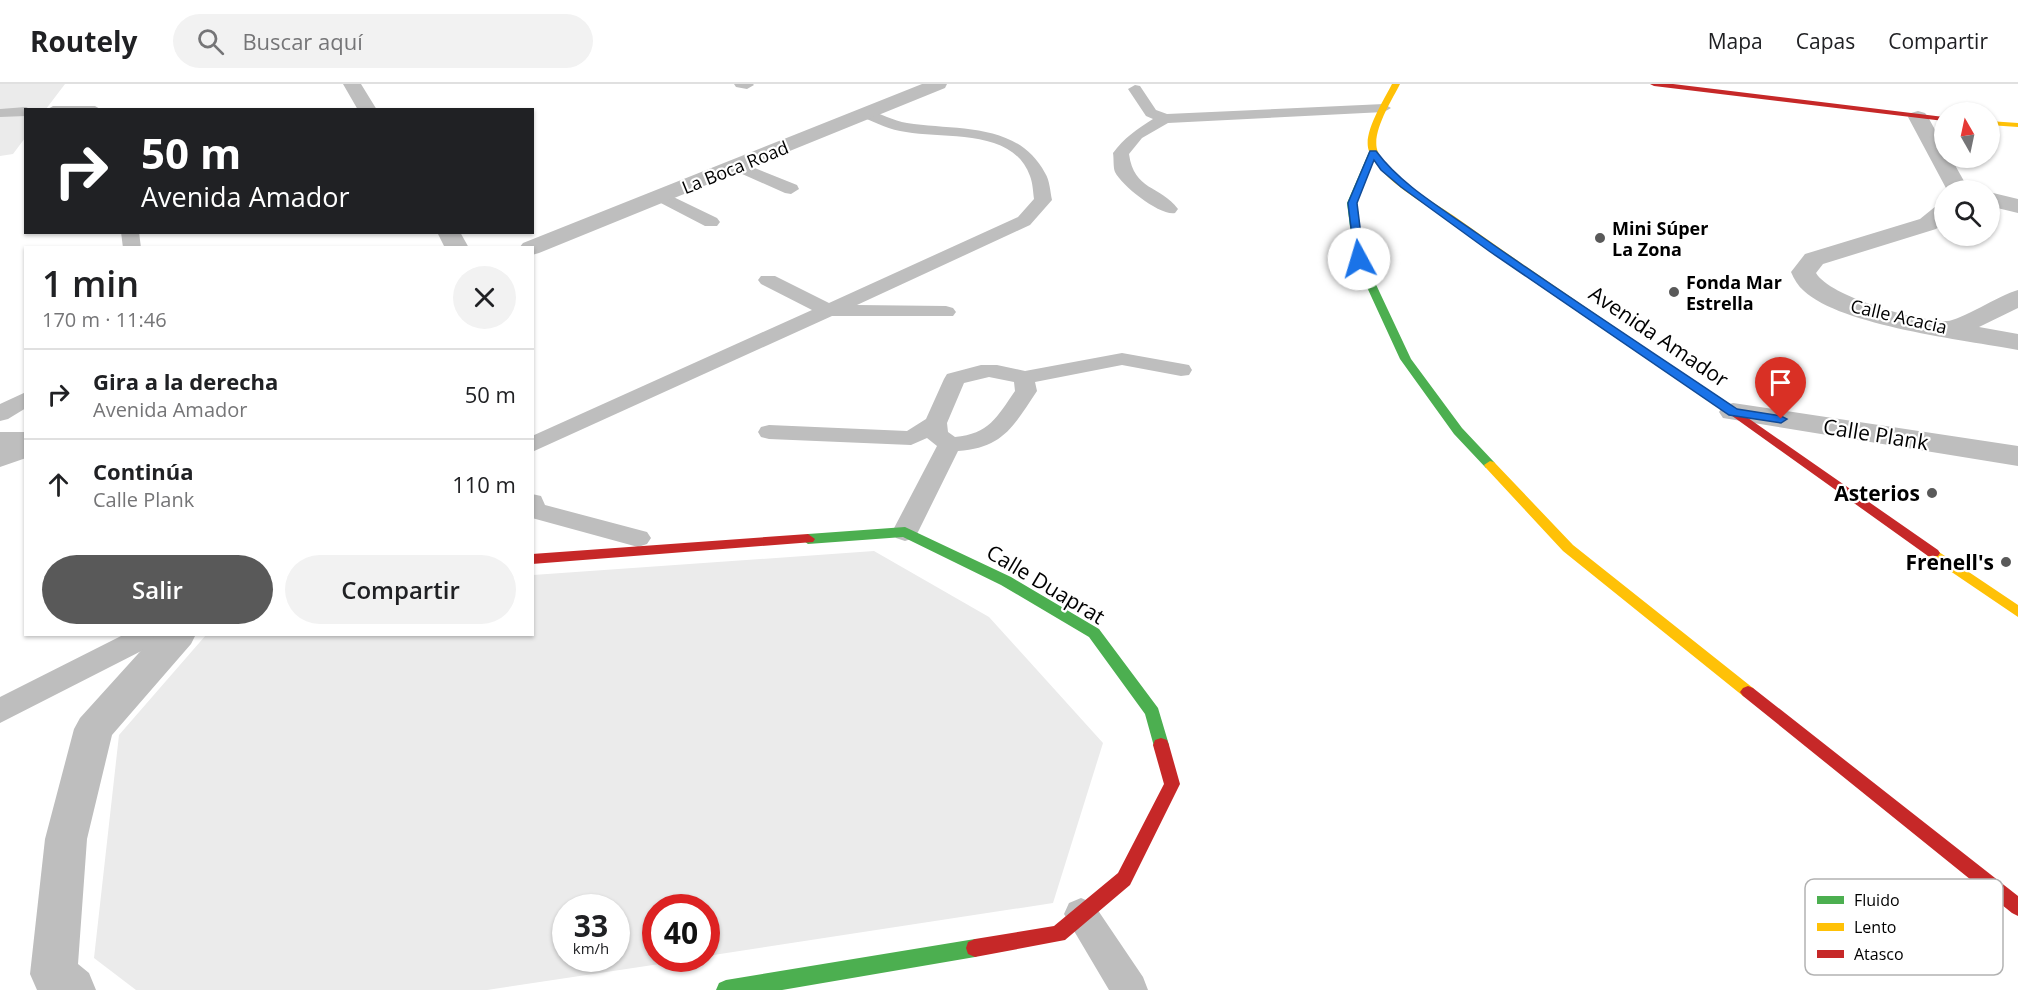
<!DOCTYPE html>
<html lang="es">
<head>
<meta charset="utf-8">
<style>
  body { margin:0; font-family:"Open Sans",sans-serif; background:#f2f2f2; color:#202124; height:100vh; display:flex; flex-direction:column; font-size:22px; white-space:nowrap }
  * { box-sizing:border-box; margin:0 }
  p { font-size:20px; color:#757577 }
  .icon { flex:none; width:33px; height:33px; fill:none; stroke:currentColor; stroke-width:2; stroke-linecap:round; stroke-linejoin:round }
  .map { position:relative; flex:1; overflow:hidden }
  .details { position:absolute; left:24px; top:162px; width:510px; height:390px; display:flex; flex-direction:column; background:#fff; border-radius:0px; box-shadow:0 2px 4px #0004 }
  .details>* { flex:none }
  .guide { position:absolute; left:24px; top:24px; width:510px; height:126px; border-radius:0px; box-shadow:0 2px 4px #0004; background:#202124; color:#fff; overflow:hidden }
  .needle { width:39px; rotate:351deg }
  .tools { position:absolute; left:1934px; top:18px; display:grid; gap:12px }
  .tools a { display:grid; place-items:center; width:66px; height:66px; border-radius:50%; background:#fff; box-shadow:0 2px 4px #0004; font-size:30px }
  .speed { position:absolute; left:552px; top:810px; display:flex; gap:12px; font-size:30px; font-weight:700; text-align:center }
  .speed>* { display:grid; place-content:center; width:78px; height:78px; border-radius:50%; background:#fff; box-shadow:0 2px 4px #0004; line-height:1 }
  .speed small { font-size:15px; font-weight:400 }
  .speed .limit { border:9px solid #d22; background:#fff; color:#111 }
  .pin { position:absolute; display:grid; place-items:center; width:51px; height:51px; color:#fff; margin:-62px -26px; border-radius:50% 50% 50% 0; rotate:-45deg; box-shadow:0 0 6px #0007 }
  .pin .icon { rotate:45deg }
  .me { position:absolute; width:66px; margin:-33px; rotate:354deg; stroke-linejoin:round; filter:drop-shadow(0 0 4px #0008) }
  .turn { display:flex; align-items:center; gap:21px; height:126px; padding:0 18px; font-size:27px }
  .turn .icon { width:78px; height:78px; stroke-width:2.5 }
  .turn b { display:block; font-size:42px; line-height:51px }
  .round { display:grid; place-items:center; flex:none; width:63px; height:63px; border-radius:32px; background:#f2f2f2 }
  .overview { display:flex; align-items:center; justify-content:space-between; height:102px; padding:0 18px }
  h1 { font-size:36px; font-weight:600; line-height:45px }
  .primary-button { display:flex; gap:12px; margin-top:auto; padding:12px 18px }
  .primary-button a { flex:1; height:69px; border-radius:36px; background:#595959; color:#fff; font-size:24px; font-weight:600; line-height:69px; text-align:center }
  .primary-button a+a { background:#f2f2f2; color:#202124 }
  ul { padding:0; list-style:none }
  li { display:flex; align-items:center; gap:18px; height:90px; padding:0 18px; border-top:2px solid #e0e0e0 }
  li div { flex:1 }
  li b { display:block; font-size:22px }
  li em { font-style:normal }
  header { display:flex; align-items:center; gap:36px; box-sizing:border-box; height:84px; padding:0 30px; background:#fff; border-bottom:2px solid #e0e0e0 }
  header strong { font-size:28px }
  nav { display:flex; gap:33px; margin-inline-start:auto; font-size:21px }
  .search { width:420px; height:54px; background:#f2f2f2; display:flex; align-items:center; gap:15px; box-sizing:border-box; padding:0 21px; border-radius:33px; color:#757577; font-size:22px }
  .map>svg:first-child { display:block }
  .green { fill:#ebebeb; fill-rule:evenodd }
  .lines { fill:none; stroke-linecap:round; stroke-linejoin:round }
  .lane { fill:#bebebe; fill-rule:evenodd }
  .street { fill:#bebebe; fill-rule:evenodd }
  .fast { fill:#4caf50; fill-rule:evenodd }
  .slow { fill:#ffc107; fill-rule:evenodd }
  .jam { fill:#c62828; fill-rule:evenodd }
  .route { fill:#1a73e8; stroke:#114b97; stroke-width:1.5 }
  .poi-dot { fill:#595959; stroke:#fff; stroke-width:2 }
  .labels { text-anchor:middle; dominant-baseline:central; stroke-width:4.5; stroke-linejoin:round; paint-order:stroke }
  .far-street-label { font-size:18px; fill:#000; stroke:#fff }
  .far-poi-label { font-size:18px; font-weight:bold; fill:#000; stroke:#fff; text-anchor:start }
  .street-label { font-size:21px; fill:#000; stroke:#fff }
  .poi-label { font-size:21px; font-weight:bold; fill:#000; stroke:#fff; text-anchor:end }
  .key { fill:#fff; stroke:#b2b2b2; stroke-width:1.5 }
  .key-label { font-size:16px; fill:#000 }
</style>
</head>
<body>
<header>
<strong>Routely</strong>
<div class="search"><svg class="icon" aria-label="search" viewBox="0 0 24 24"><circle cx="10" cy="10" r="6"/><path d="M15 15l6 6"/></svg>Buscar aquí</div>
<nav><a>Mapa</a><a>Capas</a><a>Compartir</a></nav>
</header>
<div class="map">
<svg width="2018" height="906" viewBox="0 0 2018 906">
  <rect width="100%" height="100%" fill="#fff"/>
  <path class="green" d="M 0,0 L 65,0 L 46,25 L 26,26 L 25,54 L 13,70 L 0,72 Z
    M 874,467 L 989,533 L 1103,659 L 1053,819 L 707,872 L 706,824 L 656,824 L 656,874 L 693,875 L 487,906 L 136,906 L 94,874 L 119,651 L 206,551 L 532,550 L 533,491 ZM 566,824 L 616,824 L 616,874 L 566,874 Z"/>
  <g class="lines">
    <path class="lane" d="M 734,0 L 753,0 L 754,1 L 747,5 L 736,3 Z
      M 1135,1 L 1140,2 L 1156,26 L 1167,30 L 1384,20 L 1391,24 L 1384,28 L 1168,39 L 1142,54 L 1129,70 C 1134,107 1160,101 1178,125 L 1175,129 C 1160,132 1122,102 1115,88 C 1113,83 1114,75 1113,69 C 1124,54 1137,45 1153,35 L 1146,32 L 1128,5 Z
      M 53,22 L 95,22 L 102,26 L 46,26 Z
      M 26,23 L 32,26 L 26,26 L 26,32 L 0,33 L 0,25 Z
      M 867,26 C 881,29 893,37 907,39 C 956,47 1017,37 1045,89 C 1050,97 1050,107 1052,116 L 1030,141 L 857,221 L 946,222 L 953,224 L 956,228 L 953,232 L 832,232 L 532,368 L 532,352 L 812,226 L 761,200 L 758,196 L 761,192 L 775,192 L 829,219 L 1018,133 L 1034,115 C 1033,108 1033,100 1030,92 C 1013,44 945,55 906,48 C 890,46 876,39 862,33 L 860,30 L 862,27 Z
      M 737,77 L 797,101 L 799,105 L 791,110 L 785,109 L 731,85 L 729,82 Z
      M 661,107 L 717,134 L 720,138 L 717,142 L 705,142 L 655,116 L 652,112 L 655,108 Z
      M 121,148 L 139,148 L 141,164 L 123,164 Z
      M 1122,269 L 1189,281 L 1192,286 L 1189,291 L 1181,292 L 1122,281 L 1035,298 L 1037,307 C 1014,341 1004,364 958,367 L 918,448 L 914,454 L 905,457 L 896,454 L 892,448 L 937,362 L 927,354 L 911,361 L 769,355 L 761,353 L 758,348 L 761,343 L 769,341 L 907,347 L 926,335 L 944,295 L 947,290 L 981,281 L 997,281 L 1025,287 ZM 989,293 L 1014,298 L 1015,307 C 997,333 989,350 955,353 L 948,348 L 947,339 L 964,299 Z
      M 26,308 L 26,324 L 8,335 L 0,337 L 0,320 Z
      M 0,348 L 26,348 L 26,362 L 0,362 Z
      M 532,410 L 541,412 L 545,421 L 647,448 L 651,454 L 647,460 L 638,463 L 532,434 Z
      M 125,550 L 165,550 L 161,557 L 0,639 L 0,613 Z
      M 1081,814 L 1093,819 L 1143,893 L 1148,906 L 1109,906 L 1064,830 L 1069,819 Z"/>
    <path class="street" d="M 343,0 L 361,0 L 377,26 L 358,26 Z
      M 922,0 L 947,0 L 945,4 L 539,169 L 532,171 L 532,164 L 519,164 L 523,159 Z
      M 1918,27 L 1925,29 L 1928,33 L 1944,62 L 1944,74 L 1951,74 L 1969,106 L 1947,106 L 1908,33 L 1911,29 Z
      M 1989,108 L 2018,115 L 2018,129 L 1989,122 Z
      M 1944,120 L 1944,138 L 1936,145 L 1823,180 L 1816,189 C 1830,213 1919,238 1947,237 C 1960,237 1999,211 2018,206 L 2018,224 L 1979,243 L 2018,250 L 2018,266 C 1965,256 1842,242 1804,207 C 1798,202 1794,195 1791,188 L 1805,170 L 1920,135 L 1936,122 Z
      M 437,148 L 460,148 L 469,164 L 445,164 Z
      M 1733,319 L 2018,362 L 2018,382 L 1723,334 L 1719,328 L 1723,322 Z
      M 26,354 L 26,374 L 0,383 L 0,362 Z
      M 156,550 L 196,550 L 191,560 L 112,651 L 87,755 L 78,880 L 89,889 L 96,906 L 37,906 L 30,890 L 45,755 L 74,645 L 80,634 Z"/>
    <path class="fast" d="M 1373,65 L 1377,68 L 1357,119 L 1364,175 L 1411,275 L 1462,344 L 1494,378 L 1496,381 L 1494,384 L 1486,384 L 1454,350 L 1400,275 L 1354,175 L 1347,119 L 1369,68 Z
      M 905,443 L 1011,493 L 1099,545 L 1158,624 L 1169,661 L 1167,666 L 1161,668 L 1155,666 L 1145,630 L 1089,553 L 1001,501 L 903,453 L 808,460 L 801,455 L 808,450 Z
      M 975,855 L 982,858 L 984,864 L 982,870 L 975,873 L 782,906 L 716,906 L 719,899 L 726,896 Z"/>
    <path class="slow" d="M 1392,0 L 1400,0 C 1392,16 1370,50 1378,68 C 1389,94 1431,116 1454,132 C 1544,196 1637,258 1729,320 L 1731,322 L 1729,324 L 1721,324 C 1630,263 1539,203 1451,138 C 1426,120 1381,97 1369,67 C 1362,50 1384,16 1392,0 Z
      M 1989,37 L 2018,39 L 2018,43 L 1989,41 Z
      M 1490,377 L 1494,378 L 1573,461 L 1753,604 L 1756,608 L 1753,612 L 1748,614 L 1743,612 L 1563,467 L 1486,384 L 1484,381 Z
      M 1933,464 L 2018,521 L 2018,533 L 1928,472 L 1926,469 Z"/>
    <path class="jam" d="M 1650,0 L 1673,0 L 1944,33 L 1944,37 L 1654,2 Z
      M 1725,318 L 1938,466 L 1940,469 L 1938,472 L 1928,472 L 1721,324 L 1719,322 Z
      M 808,450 L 815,455 L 813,458 L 532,480 L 532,470 Z
      M 1748,602 L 1753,604 L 2018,812 L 2018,832 L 2012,829 L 1743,612 L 1740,608 L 1743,604 Z
      M 1161,654 L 1167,656 L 1169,661 L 1180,700 L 1130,801 L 1065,856 L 975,873 L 968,870 L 966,864 L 968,858 L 975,855 L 1054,842 L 1118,789 L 1164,700 L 1153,661 L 1155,656 Z"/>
  </g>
  <path class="route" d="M 1370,67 L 1376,67 C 1402,102 1443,125 1478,150 C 1563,210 1651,267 1737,325 L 1781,332 L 1787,335 L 1781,339 L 1729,331 L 1489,167 L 1401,103 L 1381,86 L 1374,76 L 1357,119 L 1364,175 L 1355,177 L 1348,119 Z"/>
  <g class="poi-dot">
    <circle cx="1600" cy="154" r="6"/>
    <circle cx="1674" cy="208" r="6"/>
    <circle cx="1932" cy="409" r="6"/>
    <circle cx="2006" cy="478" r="6"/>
  </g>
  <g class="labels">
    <g class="far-street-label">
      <text transform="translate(735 83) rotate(-22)">La Boca Road</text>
      <text transform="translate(1899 232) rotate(13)">Calle Acacia</text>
    </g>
    <g class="far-poi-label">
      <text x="1612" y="144">Mini Súper<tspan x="1612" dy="21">La Zona</tspan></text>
      <text x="1686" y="198">Fonda Mar<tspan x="1686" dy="21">Estrella</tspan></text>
    </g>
    <g class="street-label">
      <text transform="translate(1659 252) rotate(34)">Avenida Amador</text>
      <text transform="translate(1876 350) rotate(9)">Calle Plank</text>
      <text transform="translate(1046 500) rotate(31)">Calle Duaprat</text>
    </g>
    <g class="poi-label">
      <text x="1920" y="409">Asterios</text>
      <text x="1994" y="478">Frenell's</text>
    </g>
  </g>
  <rect x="1805" y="795" width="198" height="96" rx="9" class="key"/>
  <rect x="1817" y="812" width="27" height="8" fill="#4caf50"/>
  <rect x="1817" y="839" width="27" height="8" fill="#ffc107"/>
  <rect x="1817" y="866" width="27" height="8" fill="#c62828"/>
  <g class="key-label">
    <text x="1854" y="822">Fluido</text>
    <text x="1854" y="849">Lento</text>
    <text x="1854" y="876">Atasco</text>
  </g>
</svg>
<div class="tools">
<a><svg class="needle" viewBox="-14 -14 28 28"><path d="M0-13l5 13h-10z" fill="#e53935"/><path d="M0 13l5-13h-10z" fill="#757577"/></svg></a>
<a><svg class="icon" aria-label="search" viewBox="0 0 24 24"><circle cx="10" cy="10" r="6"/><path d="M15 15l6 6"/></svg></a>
</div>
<div class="speed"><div>33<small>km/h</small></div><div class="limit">40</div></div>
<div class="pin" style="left:1781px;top:335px;background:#d93025"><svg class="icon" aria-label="arrive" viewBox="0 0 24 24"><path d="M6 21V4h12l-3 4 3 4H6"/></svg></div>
<svg class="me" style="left:1359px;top:175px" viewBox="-20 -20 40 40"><circle r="19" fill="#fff"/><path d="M0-13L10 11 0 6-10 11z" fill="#1a73e8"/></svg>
<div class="guide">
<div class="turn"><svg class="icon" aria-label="right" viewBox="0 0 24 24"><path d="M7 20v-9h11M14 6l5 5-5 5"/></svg><div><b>50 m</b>Avenida Amador</div></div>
</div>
<section class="details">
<div class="overview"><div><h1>1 min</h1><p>170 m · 11:46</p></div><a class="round"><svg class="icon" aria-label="close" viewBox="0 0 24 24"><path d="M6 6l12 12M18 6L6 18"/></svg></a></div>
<ul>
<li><svg class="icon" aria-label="right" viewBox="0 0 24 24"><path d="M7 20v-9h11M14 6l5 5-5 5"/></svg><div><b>Gira a la derecha</b><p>Avenida Amador</p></div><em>50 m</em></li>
<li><svg class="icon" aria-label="ahead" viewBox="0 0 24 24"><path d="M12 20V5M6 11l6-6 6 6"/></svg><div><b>Continúa</b><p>Calle Plank</p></div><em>110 m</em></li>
</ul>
<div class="primary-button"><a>Salir</a><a>Compartir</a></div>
</section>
</div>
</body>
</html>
